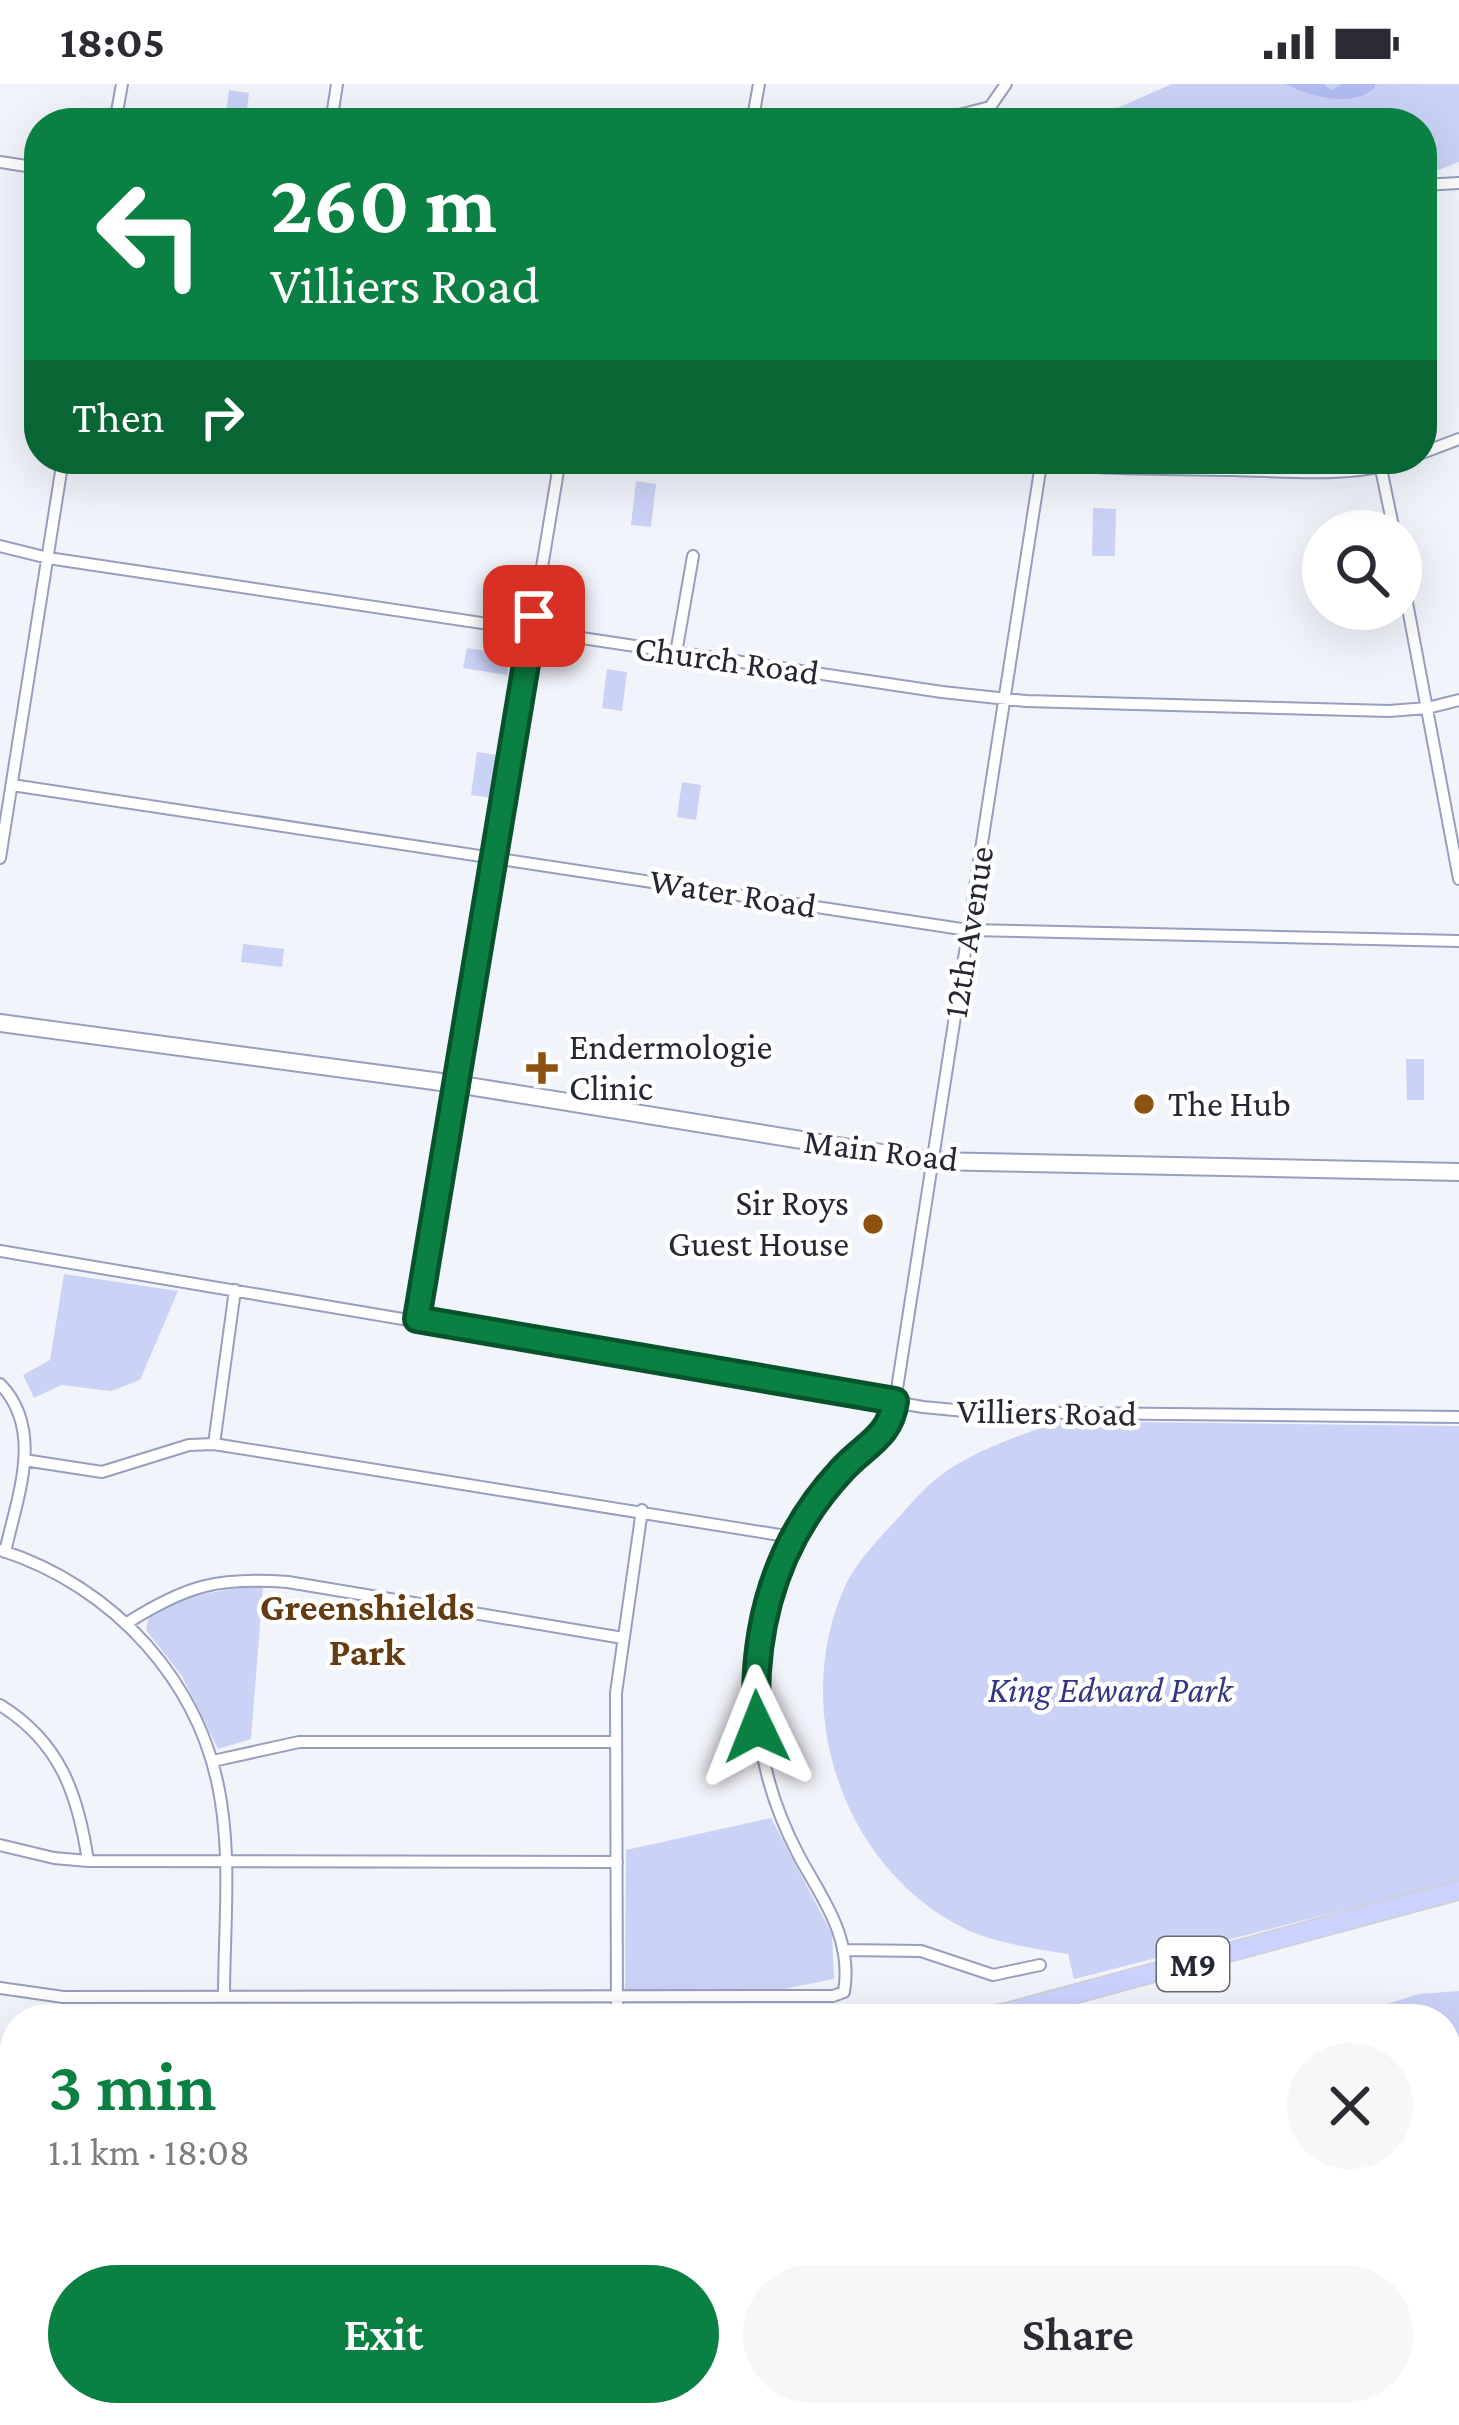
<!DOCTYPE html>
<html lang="en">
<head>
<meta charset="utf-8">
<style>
  body { margin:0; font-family:"Crimson Pro",serif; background:#f7f7f7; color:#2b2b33; height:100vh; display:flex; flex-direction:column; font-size:45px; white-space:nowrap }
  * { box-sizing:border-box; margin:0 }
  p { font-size:39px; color:#7c7c81 }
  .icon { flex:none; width:66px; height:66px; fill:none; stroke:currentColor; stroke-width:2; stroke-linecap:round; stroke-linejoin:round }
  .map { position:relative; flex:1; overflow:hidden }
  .sheet { position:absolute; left:0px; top:1920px; width:1461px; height:423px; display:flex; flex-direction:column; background:#fff; border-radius:48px 48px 0 0; box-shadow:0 12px 48px #0002 }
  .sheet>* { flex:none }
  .guide { position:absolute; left:24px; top:24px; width:1413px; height:366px; border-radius:48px; box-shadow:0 12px 48px #0002; background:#0b8043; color:#fff; overflow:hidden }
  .fabs { position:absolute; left:1302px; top:426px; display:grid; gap:24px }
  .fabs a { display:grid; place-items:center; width:120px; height:120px; border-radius:50%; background:#fff; box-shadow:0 12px 48px #0002; font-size:60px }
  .pin { position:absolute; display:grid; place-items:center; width:102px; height:102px; color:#fff; margin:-51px; border-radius:24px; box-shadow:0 6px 18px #0006 }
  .me { position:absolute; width:132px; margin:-66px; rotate:358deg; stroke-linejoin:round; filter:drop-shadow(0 0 9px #0008) }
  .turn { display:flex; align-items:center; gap:42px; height:252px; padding:0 48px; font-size:54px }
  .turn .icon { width:156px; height:156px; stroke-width:2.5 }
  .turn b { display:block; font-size:84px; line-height:102px }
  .then { display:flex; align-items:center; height:114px; padding:0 48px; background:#0003; gap:24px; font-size:45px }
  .round { display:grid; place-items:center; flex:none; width:126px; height:126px; border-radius:63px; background:#f7f7f7 }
  .summary { display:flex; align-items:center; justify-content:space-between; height:204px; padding:0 48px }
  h1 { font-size:72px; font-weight:600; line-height:90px; color:#0b8043 }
  .button { display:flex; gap:24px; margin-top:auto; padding:24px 48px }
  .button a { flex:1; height:138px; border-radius:72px; background:#0b8043; color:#fff; font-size:48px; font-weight:600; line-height:138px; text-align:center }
  .button a+a { background:#f7f7f7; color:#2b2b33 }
  .status { display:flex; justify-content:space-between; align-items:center; height:84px; padding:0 60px; background:#fff; direction:ltr }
  .status svg { height:33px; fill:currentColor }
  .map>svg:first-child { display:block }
  .green { fill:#cad2f6 }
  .water { fill:#b1bcf3 }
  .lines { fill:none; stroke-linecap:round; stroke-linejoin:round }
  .stream { stroke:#b1bcf3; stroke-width:3 }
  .minor-casing { stroke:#989ebd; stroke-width:14 }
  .secondary-casing { stroke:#989ebd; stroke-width:20 }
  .primary-casing { stroke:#cfcfd2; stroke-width:21 }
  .minor { stroke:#fff; stroke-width:10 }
  .secondary { stroke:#fff; stroke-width:16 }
  .primary { stroke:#cbd3fd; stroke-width:18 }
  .route-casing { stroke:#07532c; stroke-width:30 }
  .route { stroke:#0b8043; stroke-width:21 }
  .poi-dot { fill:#8d5210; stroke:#fff; stroke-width:4.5 }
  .labels { text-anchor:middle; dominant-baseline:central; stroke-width:9; stroke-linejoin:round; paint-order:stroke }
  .shield { fill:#fff; stroke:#666871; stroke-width:3 }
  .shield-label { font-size:33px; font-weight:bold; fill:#252734 }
  .street-label { font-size:36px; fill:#252734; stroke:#fff }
  .poi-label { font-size:36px; fill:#252734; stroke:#fff; text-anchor:start }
  .park-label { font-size:36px; font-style:italic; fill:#323785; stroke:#fff }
  .neighbourhood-label { font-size:39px; font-weight:bold; fill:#653c11; stroke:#fff }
</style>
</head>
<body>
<div class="status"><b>18:05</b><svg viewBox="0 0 49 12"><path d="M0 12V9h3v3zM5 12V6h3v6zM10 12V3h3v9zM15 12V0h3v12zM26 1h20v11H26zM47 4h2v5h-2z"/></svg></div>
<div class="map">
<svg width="1459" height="2341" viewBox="0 0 1459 2341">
  <rect width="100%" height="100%" fill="#f2f4fb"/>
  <path class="green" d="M 1172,0 L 1459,0 L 1459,78 L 1433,88 L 1422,87 L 1422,39 L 1065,39 L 1115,25 Z
    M 229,6 L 249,9 L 245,39 L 225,39 Z
    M 636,397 L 656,400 L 651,443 L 631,441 Z
    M 1093,424 L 1116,425 L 1115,472 L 1092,472 Z
    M 467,564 L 510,571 L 507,591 L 463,584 Z
    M 607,585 L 627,588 L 622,627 L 602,624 Z
    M 477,668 L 497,671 L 491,714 L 471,711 Z
    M 682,698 L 701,701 L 696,736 L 677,733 Z
    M 243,860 L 284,865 L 282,883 L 241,878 Z
    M 1406,975 L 1424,975 L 1424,1016 L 1407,1016 Z
    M 64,1190 L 178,1207 L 140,1296 L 111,1307 L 61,1301 L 34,1314 L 23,1291 L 50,1276 Z
    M 1059,1337 L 1459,1342 L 1459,1797 L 1074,1895 L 1068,1870 C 1028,1863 989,1859 954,1839 C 838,1774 790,1617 847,1498 C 859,1475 880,1454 898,1434 C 914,1416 930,1397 951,1384 C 984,1363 1022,1351 1059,1337 Z
    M 245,1503 L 263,1503 L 251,1655 L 218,1665 L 182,1592 L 146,1546 L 149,1533 L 185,1513 Z
    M 771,1734 L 832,1850 L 834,1895 L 773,1907 L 625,1908 L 626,1766 Z
    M 1459,1907 L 1459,1973 L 1446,1987 L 1446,1935 L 1338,1935 L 1419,1910 Z
    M 15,2002 L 15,2328 L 1446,2328 L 1446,2260 L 1459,2271 L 1459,2341 L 0,2341 L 0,2005 Z"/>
  <path class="water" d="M 1285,0 L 1323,0 L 1331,6 L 1342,0 L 1375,0 L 1375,4 C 1351,24 1312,13 1285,0 Z"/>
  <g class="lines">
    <path class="stream" d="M 1448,2233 L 1459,2225"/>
    <g class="minor-casing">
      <path id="minor" d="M 115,39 L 122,0
        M 331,39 L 337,0
        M 752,39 L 759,0
        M 928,39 L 990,23 L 1006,0
        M 0,78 L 39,84
        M 1422,101 L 1459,99
        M 1422,369 L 1459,355
        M 1001,375 C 1078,385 1155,385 1232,386 C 1288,387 1354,395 1406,375
        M 1379,375 L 1394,447
        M 0,462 L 48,474 L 942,608 L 1026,617 L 1389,627 L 1427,624 L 1459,616
        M 1401,487 L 1459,795
        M 676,569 L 693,472
        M 12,701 L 968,846 L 1459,857
        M 0,774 L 63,375
        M 0,1167 L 923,1323 L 976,1328 L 1459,1333
        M 417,1235 L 560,375
        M 0,1300 C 45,1346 17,1413 5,1468
        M 214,1360 L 235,1206
        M 24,1376 L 102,1388 L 189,1361 L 214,1360 L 792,1453
        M 0,1466 C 114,1502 203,1599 221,1718 C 231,1781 224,1849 224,1913
        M 127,1539 C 187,1501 218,1493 288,1498 L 623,1554
        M 0,1621 C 60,1658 78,1710 88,1777
        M 213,1677 L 299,1658 L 614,1658
        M 0,1761 L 54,1774 L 88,1777 L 617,1778
        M 843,1866 L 921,1867 L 993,1891 L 1040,1881
        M 0,1904 L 63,1913 L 833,1912 L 844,1908 C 853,1854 823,1816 799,1772 C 739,1658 739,1523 817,1417 C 838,1387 872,1367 892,1337 L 1041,380
        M 617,1935 L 616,1609 L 642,1426"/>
    </g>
    <g class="secondary-casing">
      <path id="secondary" d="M 0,939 L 456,1000 L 931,1077 L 1459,1088"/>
    </g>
    <g class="primary-casing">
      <path id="primary" d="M 967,1935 L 1008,1928 L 1459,1806
        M 0,1995 L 15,1992"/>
    </g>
    <use href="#minor" class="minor"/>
    <use href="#secondary" class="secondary"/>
    <use href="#primary" class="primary"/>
  </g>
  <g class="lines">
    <g class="route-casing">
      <path id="route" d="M 534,532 L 417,1235 L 895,1317 C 890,1354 864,1361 841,1387 C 774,1459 751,1548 757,1643"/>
    </g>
    <use href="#route" class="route"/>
  </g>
  <g class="poi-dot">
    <path d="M536 966h12v12h12v12h-12v12h-12v-12h-12v-12h12z"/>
    <circle cx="1144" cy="1020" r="12"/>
    <circle cx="873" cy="1140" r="12"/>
  </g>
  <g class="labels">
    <rect class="shield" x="1157" y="1853" width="72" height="54" rx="9"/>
    <g class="shield-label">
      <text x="1193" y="1880">M9</text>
    </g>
    <g class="street-label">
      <text transform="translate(727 576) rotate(8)">Church Road</text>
      <text transform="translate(733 809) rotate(9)">Water Road</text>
      <text transform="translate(968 848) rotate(-81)">12th Avenue</text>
      <text transform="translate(881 1066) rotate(7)">Main Road</text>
      <text transform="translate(1047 1328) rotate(1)">Villiers Road</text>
    </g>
    <g class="poi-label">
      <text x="569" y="963">Endermologie<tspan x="569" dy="41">Clinic</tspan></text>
      <text x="1168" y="1020">The Hub</text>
      <text x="849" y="1119" text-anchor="end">Sir Roys<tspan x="849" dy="41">Guest House</tspan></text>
    </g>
    <g class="park-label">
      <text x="1110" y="1606">King Edward Park</text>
    </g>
    <g class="neighbourhood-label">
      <text x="367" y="1522">Greenshields<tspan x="367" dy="45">Park</tspan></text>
    </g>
  </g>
</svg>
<div class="fabs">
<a><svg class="icon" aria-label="search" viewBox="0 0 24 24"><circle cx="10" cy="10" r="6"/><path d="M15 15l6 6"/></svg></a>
</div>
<div class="pin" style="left:534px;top:532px;background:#d93025"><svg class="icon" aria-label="arrive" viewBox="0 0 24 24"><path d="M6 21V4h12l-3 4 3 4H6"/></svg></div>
<svg class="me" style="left:757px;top:1643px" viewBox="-20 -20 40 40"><path d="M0-17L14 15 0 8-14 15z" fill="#0b8043" stroke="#fff" stroke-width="4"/></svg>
<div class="guide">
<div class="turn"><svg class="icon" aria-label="left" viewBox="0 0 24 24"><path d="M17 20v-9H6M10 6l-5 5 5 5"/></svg><div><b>260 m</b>Villiers Road</div></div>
<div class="then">Then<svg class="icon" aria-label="right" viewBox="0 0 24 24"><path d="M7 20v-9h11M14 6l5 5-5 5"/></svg></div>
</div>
<section class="sheet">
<div class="summary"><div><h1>3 min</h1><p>1.1 km · 18:08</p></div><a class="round"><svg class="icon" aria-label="close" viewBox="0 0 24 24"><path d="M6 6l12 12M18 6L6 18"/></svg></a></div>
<div class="button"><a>Exit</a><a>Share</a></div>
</section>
</div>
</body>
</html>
